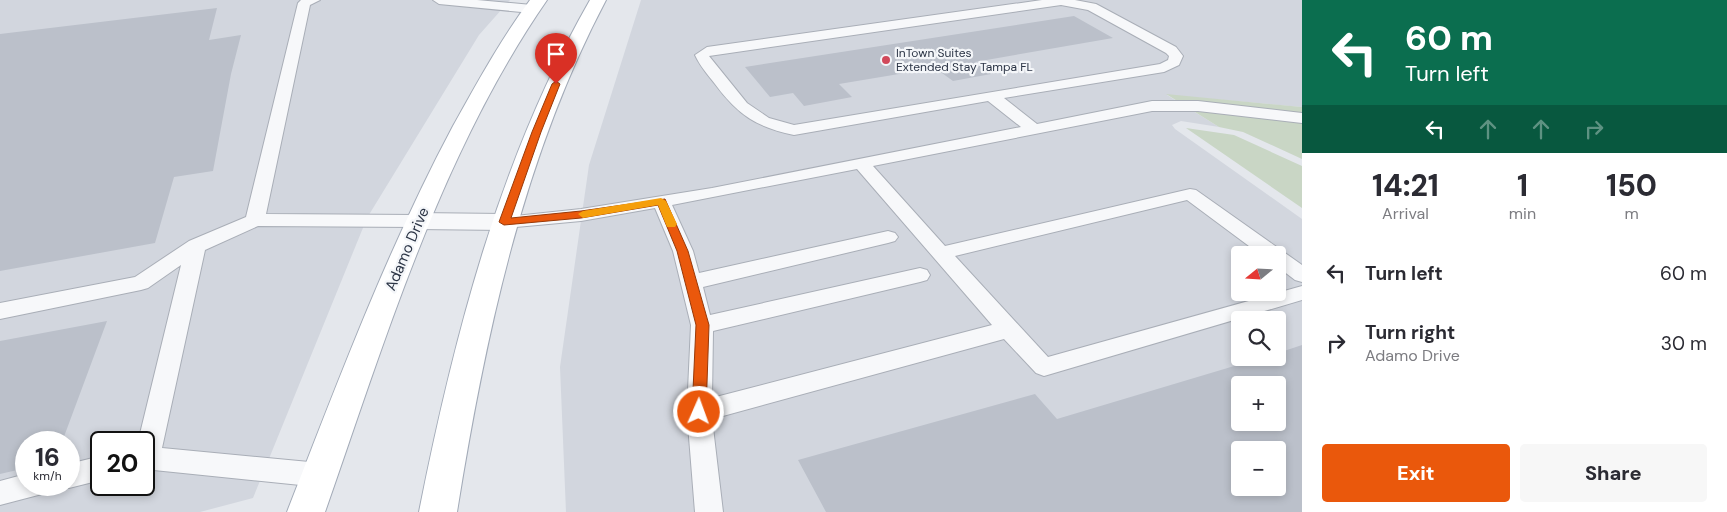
<!DOCTYPE html>
<html lang="en">
<head>
<meta charset="utf-8">
<style>
  body { margin:0; font-family:"DM Sans",sans-serif; background:#f7f7f7; color:#2b2b33; height:100vh; display:flex; flex-direction:column; font-size:19px; white-space:nowrap }
  * { box-sizing:border-box; margin:0 }
  p { font-size:16px; color:#7c7c81 }
  .icon { flex:none; width:28px; height:28px; fill:none; stroke:currentColor; stroke-width:2; stroke-linecap:round; stroke-linejoin:round }
  .map { position:relative; flex:1; overflow:hidden }
  .sheet { display:flex; flex-direction:column; background:#fff; width:425px }
  .sheet>* { flex:none }
  .top-card { background:#0b6e4f; color:#fff; overflow:hidden }
  .needle { width:32px; rotate:252deg }
  .tools { position:absolute; left:1231px; top:246px; display:grid; gap:10px }
  .tools a { display:grid; place-items:center; width:55px; height:55px; border-radius:5px; background:#fff; box-shadow:0 2px 8px #0003; font-size:25px }
  .speed { position:absolute; left:15px; top:431px; display:flex; gap:10px; font-size:25px; font-weight:700; text-align:center }
  .speed>* { display:grid; place-content:center; width:65px; height:65px; border-radius:50%; background:#fff; box-shadow:0 2px 8px #0003; line-height:1 }
  .speed small { font-size:12px; font-weight:400 }
  .speed .limit { border:2px solid #111; border-radius:8px; background:#fff; color:#111 }
  .pin { position:absolute; display:grid; place-items:center; width:42px; height:42px; color:#fff; margin:-51px -21px; border-radius:50% 50% 50% 0; rotate:-45deg; box-shadow:0 0 5px #0007 }
  .pin .icon { rotate:45deg }
  .me { position:absolute; width:55px; margin:-28px; rotate:2deg; stroke-linejoin:round; filter:drop-shadow(0 0 4px #0008) }
  .turn { display:flex; align-items:center; gap:18px; height:105px; padding:0 20px; font-size:22px }
  .turn .icon { width:65px; height:65px; stroke-width:2.5 }
  .turn b { display:block; font-size:35px; line-height:42px }
  .lanes { display:flex; align-items:center; height:48px; padding:0 20px; background:#0003; justify-content:center; gap:25px; direction:ltr }
  .lanes .off { opacity:.35 }
  .eta { display:flex; justify-content:space-evenly; align-items:center; height:85px; text-align:center }
  .eta b { font-size:30px; font-weight:800; line-height:35px }
  .action { display:flex; gap:10px; margin-top:auto; padding:10px 20px }
  .action a { flex:1; height:58px; border-radius:5px; background:#ea580c; color:#fff; font-size:20px; font-weight:800; line-height:58px; text-align:center }
  .action a+a { background:#f7f7f7; color:#2b2b33 }
  ul { padding:0; list-style:none }
  li { display:flex; align-items:center; gap:15px; height:70px; padding:0 20px }
  li div { flex:1 }
  li b { display:block; font-size:19px }
  li em { font-style:normal }
  main { display:flex; flex:1; min-height:0 }
  .map>svg:first-child { display:block }
  .built { fill:#d2d6de; fill-rule:evenodd }
  .green { fill:#c9d6c5 }
  .building { fill:#bbc0ca; fill-rule:evenodd }
  .lines { fill:none; stroke-linecap:round; stroke-linejoin:round }
  .service-casing { stroke:#a9aeb7; stroke-width:2 }
  .minor-casing { stroke:#a9aeb7; stroke-width:2 }
  .primary-casing { stroke:#a3abb8; stroke-width:2 }
  .service { fill:#f7f8fa; fill-rule:evenodd }
  .minor { fill:#f7f8fa; fill-rule:evenodd }
  .primary { fill:#fff; fill-rule:evenodd }
  .route { fill:#ea580c; stroke:#983908 }
  .slow { fill:#f59e0b }
  .poi-dot { fill:#d1495b; stroke:#f4f6f9; stroke-width:2 }
  .labels { text-anchor:middle; dominant-baseline:central; stroke-width:4.5; stroke-linejoin:round; paint-order:stroke }
  .far-poi-label { font-size:12px; fill:#2b3445; stroke:#f4f6f9; text-anchor:start }
  .street-label { font-size:15px; fill:#2b3445; stroke:#f4f6f9 }
</style>
</head>
<body>
<main>
<div class="map">
<svg width="1302" height="512" viewBox="0 0 1302 512">
  <rect width="100%" height="100%" fill="#e4e7ec"/>
  <path class="built" d="M 0,0 L 510,0 L 479,35 L 367,218 L 253,498 L 200,512 L 0,512 ZM 26,442 L 69,442 L 69,485 L 26,485 ZM 101,442 L 144,442 L 144,485 L 101,485 Z
    M 641,0 L 1302,0 L 1302,107 L 1167,95 L 1219,127 L 1181,121 L 1172,125 L 1175,129 L 1302,219 L 1302,512 L 566,512 L 560,367 L 589,165 ZM 1240,255 L 1278,255 L 1278,292 L 1240,292 ZM 1240,320 L 1278,320 L 1278,358 L 1240,358 ZM 1240,385 L 1278,385 L 1278,422 L 1240,422 ZM 1240,450 L 1278,450 L 1278,488 L 1240,488 Z"/>
  <path class="green" d="M 1166,94 L 1302,107 L 1302,159 L 1243,132 L 1219,127 Z
    M 1186,128 L 1234,135 L 1302,166 L 1302,208 Z"/>
  <path class="building" d="M 217,8 L 209,40 L 241,35 L 231,74 L 213,171 L 174,177 L 155,243 L 0,271 L 0,34 Z
    M 1074,16 L 1113,38 L 975,62 L 991,74 L 953,81 L 935,68 L 839,84 L 852,97 L 804,106 L 793,93 L 770,97 L 745,67 Z
    M 107,321 L 62,442 L 26,442 L 26,468 L 0,474 L 0,341 Z
    M 1302,345 L 1302,512 L 826,512 L 798,460 L 1035,394 L 1057,419 L 1261,358 L 1278,358 L 1278,353 ZM 1240,385 L 1278,385 L 1278,422 L 1240,422 ZM 1240,450 L 1278,450 L 1278,488 L 1240,488 Z"/>
  <g class="lines">
    <g class="service-casing">
      <path id="service" d="M 301,0 L 320,0 L 310,5 L 266,214 L 417,215 L 424,217 L 426,221 L 424,225 L 417,227 L 258,226 L 205,250 L 162,448 L 320,463 L 329,467 L 333,475 L 329,483 L 320,487 L 144,469 L 144,442 L 138,442 L 181,265 L 148,288 L 141,290 L 0,319 L 0,303 L 135,277 L 189,241 L 246,217 L 298,3 Z
        M 433,0 L 477,0 L 532,5 L 538,9 L 532,13 L 439,4 Z
        M 1042,0 L 1075,0 L 1096,4 L 1176,47 L 1183,56 L 1179,65 L 1164,72 L 1004,98 L 1037,124 L 1152,101 L 1198,101 L 1302,113 L 1302,123 L 1198,111 L 1152,111 L 873,166 L 945,246 L 1190,189 L 1196,190 L 1302,265 L 1302,282 L 1295,280 L 1278,267 L 1278,255 L 1261,255 L 1187,200 L 955,256 L 1048,357 L 1302,286 L 1302,300 L 1044,376 L 1036,373 L 1004,339 L 712,419 L 723,512 L 695,512 L 687,412 L 691,325 L 673,251 L 655,208 L 581,221 L 504,228 L 497,226 L 495,222 L 497,218 L 581,209 L 712,188 L 1021,127 L 988,101 L 794,135 C 756,127 738,115 715,84 C 708,75 700,66 695,55 L 707,47 ZM 1061,5 L 1088,10 L 1166,53 L 1169,56 L 1168,60 L 1160,64 L 794,125 L 769,118 L 747,103 L 709,56 ZM 857,169 L 992,325 L 712,398 L 713,331 L 920,282 L 927,280 L 930,275 L 927,270 L 920,268 L 710,315 L 703,287 L 888,243 L 895,241 L 898,237 L 895,233 L 888,231 L 699,273 L 693,251 L 672,205 Z
        M 101,456 L 101,480 L 69,488 L 61,485 L 69,485 L 69,464 Z
        M 26,474 L 26,485 L 45,485 L 42,494 L 0,505 L 0,481 Z"/>
    </g>
    <g class="minor-casing">
      <path id="minor" d="M 417,213 L 504,214 L 513,216 L 517,222 L 513,228 L 504,230 L 417,229 L 408,227 L 404,221 L 408,215 Z"/>
    </g>
    <g class="primary-casing">
      <path id="primary" d="M 530,0 L 547,0 C 441,153 386,338 325,512 L 287,512 C 338,381 387,250 453,126 C 477,83 501,39 530,0 Z
        M 590,0 L 606,0 C 523,157 485,337 457,512 L 419,512 C 454,336 500,157 590,0 Z"/>
    </g>
    <use href="#service" class="service"/>
    <use href="#minor" class="minor"/>
    <use href="#primary" class="primary"/>
  </g>
  <path class="route" d="M 556,81 L 560,84 L 541,132 L 511,218 L 581,211 L 665,199 L 688,251 L 709,325 L 706,412 L 704,416 L 694,416 L 692,412 L 696,325 L 677,251 L 658,205 L 581,218 L 504,225 L 499,222 L 532,132 L 552,84 Z"/>
  <path class="slow" d="M 661,198 L 666,201 L 677,224 L 675,227 L 667,227 L 658,205 L 583,218 L 578,214 L 583,211 Z"/>
  <circle class="poi-dot" cx="886" cy="60" r="5"/>
  <g class="labels">
    <g class="far-poi-label">
      <text x="896" y="53">InTown Suites<tspan x="896" dy="14">Extended Stay Tampa FL</tspan></text>
    </g>
    <g class="street-label">
      <text transform="translate(407 249) rotate(-67)">Adamo Drive</text>
    </g>
  </g>
</svg>
<div class="tools">
<a><svg class="needle" viewBox="-14 -14 28 28"><path d="M0-13l5 13h-10z" fill="#e53935"/><path d="M0 13l5-13h-10z" fill="#7c7c81"/></svg></a>
<a><svg class="icon" aria-label="search" viewBox="0 0 24 24"><circle cx="10" cy="10" r="6"/><path d="M15 15l6 6"/></svg></a>
<a>+</a>
<a>−</a>
</div>
<div class="speed"><div>16<small>km/h</small></div><div class="limit">20</div></div>
<div class="pin" style="left:556px;top:84px;background:#d93025"><svg class="icon" aria-label="arrive" viewBox="0 0 24 24"><path d="M6 21V4h12l-3 4 3 4H6"/></svg></div>
<svg class="me" style="left:699px;top:412px" viewBox="-20 -20 40 40"><circle r="17" fill="#ea580c" stroke="#fff" stroke-width="3"/><path d="M0-11L8 9 0 5-8 9z" fill="#fff"/></svg>
</div>
<section class="sheet">
<div class="top-card">
<div class="turn"><svg class="icon" aria-label="left" viewBox="0 0 24 24"><path d="M17 20v-9H6M10 6l-5 5 5 5"/></svg><div><b>60 m</b>Turn left</div></div>
<div class="lanes"><svg class="icon" aria-label="left" viewBox="0 0 24 24"><path d="M17 20v-9H6M10 6l-5 5 5 5"/></svg><svg class="icon off" aria-label="ahead" viewBox="0 0 24 24"><path d="M12 20V5M6 11l6-6 6 6"/></svg><svg class="icon off" aria-label="ahead" viewBox="0 0 24 24"><path d="M12 20V5M6 11l6-6 6 6"/></svg><svg class="icon off" aria-label="right" viewBox="0 0 24 24"><path d="M7 20v-9h11M14 6l5 5-5 5"/></svg></div>
</div>
<div class="eta">
<div><b>14:21</b><p>Arrival</p></div>
<div><b>1</b><p>min</p></div>
<div><b>150</b><p>m</p></div>
</div>
<ul>
<li><svg class="icon" aria-label="left" viewBox="0 0 24 24"><path d="M17 20v-9H6M10 6l-5 5 5 5"/></svg><div><b>Turn left</b></div><em>60 m</em></li>
<li><svg class="icon" aria-label="right" viewBox="0 0 24 24"><path d="M7 20v-9h11M14 6l5 5-5 5"/></svg><div><b>Turn right</b><p>Adamo Drive</p></div><em>30 m</em></li>
</ul>
<div class="action"><a>Exit</a><a>Share</a></div>
</section>
</main>
</body>
</html>
